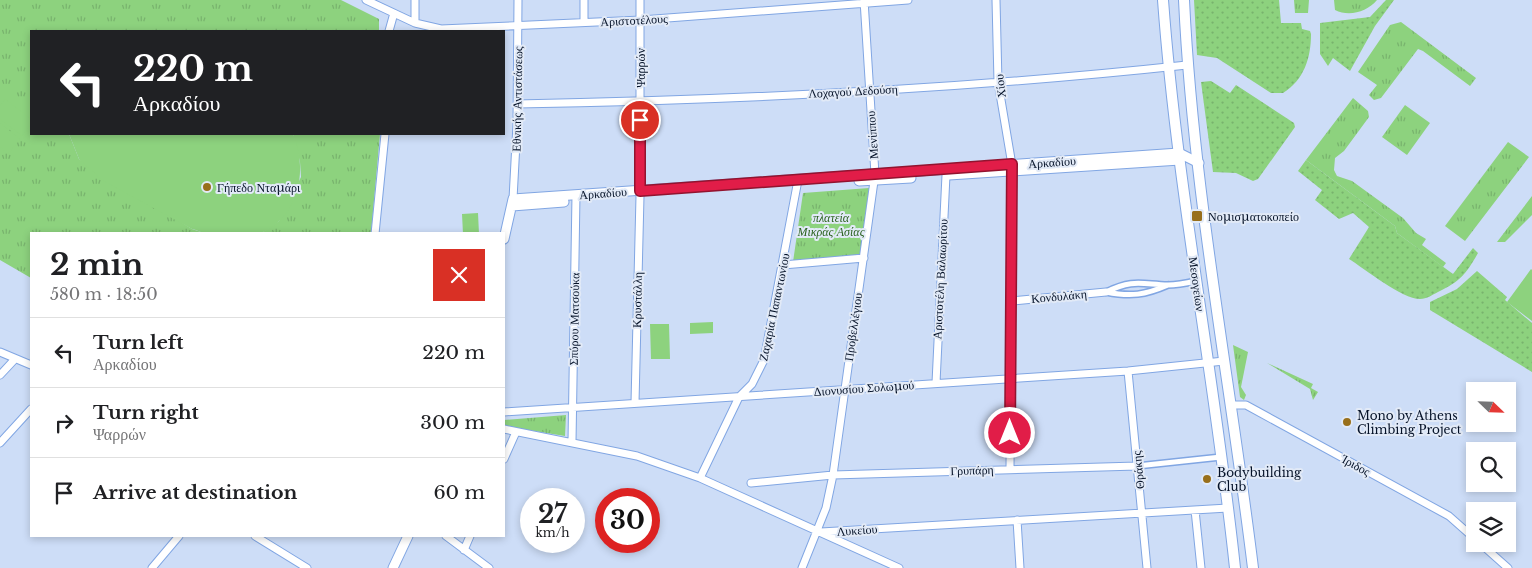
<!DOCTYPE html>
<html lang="en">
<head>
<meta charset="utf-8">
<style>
  body { margin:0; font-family:"Libre Baskerville",serif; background:#f2f2f2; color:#202124; height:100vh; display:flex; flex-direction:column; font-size:19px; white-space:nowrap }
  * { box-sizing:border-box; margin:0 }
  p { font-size:16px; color:#757577 }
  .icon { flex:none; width:28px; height:28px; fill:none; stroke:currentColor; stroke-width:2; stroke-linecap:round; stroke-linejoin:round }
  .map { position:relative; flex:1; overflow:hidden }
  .sheet { position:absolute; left:30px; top:232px; width:475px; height:305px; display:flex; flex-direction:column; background:#fff; border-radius:0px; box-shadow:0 2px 8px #0003 }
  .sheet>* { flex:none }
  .guide { position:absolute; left:30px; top:30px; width:475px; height:105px; border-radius:0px; box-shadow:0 2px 8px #0003; background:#202124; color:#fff; overflow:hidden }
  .needle { width:32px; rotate:113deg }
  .buttons { position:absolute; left:1466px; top:382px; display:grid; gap:10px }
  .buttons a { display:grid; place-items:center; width:50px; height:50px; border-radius:0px; background:#fff; box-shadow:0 2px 8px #0003; font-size:25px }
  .speed { position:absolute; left:520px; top:488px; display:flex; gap:10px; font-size:25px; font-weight:700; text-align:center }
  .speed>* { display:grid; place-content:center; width:65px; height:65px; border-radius:50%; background:#fff; box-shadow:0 2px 8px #0003; line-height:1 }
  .speed small { font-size:12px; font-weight:400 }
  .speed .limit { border:8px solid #d22; background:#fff; color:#111 }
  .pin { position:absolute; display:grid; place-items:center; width:42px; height:42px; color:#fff; margin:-21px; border:2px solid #fff; border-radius:50%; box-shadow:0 1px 5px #0007 }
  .me { position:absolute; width:55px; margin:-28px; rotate:0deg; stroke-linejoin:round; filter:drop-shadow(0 0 4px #0008) }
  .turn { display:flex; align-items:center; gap:18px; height:105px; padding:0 20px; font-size:22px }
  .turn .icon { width:65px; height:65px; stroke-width:2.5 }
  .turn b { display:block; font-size:35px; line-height:42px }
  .round { display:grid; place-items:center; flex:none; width:52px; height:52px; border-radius:0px; background:#f2f2f2 }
  .headline { display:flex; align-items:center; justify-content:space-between; height:85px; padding:0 20px }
  h1 { font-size:30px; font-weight:800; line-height:38px }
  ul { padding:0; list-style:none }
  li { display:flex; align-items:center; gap:15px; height:70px; padding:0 20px; border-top:1px solid #e0e0e0 }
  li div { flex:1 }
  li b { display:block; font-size:19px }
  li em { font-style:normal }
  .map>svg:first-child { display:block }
  .grass { fill:url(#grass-tufts) }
  .garden { fill:url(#garden-dots) }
  .pitch { fill:#8dd27e }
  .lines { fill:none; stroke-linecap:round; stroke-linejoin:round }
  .pedestrian-casing { stroke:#81a6e3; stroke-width:8 }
  .minor-casing { stroke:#81a6e3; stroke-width:9 }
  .tertiary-casing { stroke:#81a6e3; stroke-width:11 }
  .primary-casing { stroke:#81a6e3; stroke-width:12 }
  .pedestrian { stroke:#fff; stroke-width:5 }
  .minor { stroke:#fff; stroke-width:7 }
  .tertiary { stroke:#fff; stroke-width:9 }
  .primary { stroke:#fff; stroke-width:10 }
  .route-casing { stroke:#92132f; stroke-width:12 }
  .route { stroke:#e11d48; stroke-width:9 }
  .poi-dot { fill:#986f1b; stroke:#e2eaf7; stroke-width:2 }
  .labels { text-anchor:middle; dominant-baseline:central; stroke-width:4; stroke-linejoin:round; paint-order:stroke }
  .street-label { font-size:12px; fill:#051228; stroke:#e2eaf7 }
  .poi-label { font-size:12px; fill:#051228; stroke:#e2eaf7; text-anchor:start }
  .park-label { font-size:12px; font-style:italic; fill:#2b621f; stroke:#e2eaf7 }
</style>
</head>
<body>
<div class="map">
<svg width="1532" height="568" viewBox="0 0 1532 568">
  <defs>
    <pattern id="grass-tufts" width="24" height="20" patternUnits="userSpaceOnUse" patternTransform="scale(1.25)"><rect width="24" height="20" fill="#8dd27e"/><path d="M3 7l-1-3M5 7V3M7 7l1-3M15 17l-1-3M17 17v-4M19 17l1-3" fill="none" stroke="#78b36d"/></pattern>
    <pattern id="garden-dots" width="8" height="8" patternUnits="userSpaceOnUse" patternTransform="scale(1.25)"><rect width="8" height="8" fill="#8dd27e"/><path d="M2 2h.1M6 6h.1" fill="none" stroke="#78b36d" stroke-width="1.8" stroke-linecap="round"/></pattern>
  </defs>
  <rect width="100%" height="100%" fill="#cdddf7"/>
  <path class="grass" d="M 0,0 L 341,0 L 379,19 L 379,31 L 31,31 L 31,134 L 69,134 L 79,159 L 192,229 L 207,234 L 31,234 L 31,278 L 0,260 Z
    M 1294,0 L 1309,0 L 1308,13 L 1295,13 Z
    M 1334,0 L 1377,0 C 1367,12 1349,17 1335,10 Z
    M 1401,22 L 1476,78 L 1470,86 L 1423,51 L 1418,49 L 1381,98 L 1374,100 L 1369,95 L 1377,85 L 1358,72 L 1390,25 Z
    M 1353,98 L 1368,111 L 1369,117 L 1344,151 L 1335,158 L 1334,170 L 1337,176 L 1352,181 L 1403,218 L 1416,233 L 1426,239 L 1422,245 L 1446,263 L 1443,267 L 1397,233 L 1395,226 L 1306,160 Z
    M 1405,105 L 1430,123 L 1407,155 L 1382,137 Z
    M 293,134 L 380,134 L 371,234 L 260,234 L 279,221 L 301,177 L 300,162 Z
    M 1508,142 L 1529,157 L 1465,241 L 1445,226 Z
    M 869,188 L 861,255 L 793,262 L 803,193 Z
    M 1532,196 L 1532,215 L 1505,242 L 1497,242 Z
    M 1233,345 L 1248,352 L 1241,387 L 1246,395 L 1244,400 L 1240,397 Z
    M 1267,363 L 1313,384 L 1311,388 L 1318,392 L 1313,400 L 1310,389 Z
    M 566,415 L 565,436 L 504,426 L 504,420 Z"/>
  <path class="garden" d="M 1194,0 L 1279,0 L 1281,23 L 1301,23 L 1302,29 L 1310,31 L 1311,34 C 1311,58 1304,80 1283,93 L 1271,93 L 1217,58 L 1197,55 Z
    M 1386,0 L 1394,0 L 1375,26 L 1350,71 L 1333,58 L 1328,66 L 1320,54 L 1320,23 L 1370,17 Z
    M 1211,81 L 1230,93 L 1236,85 L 1294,123 L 1295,127 L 1258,179 L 1253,181 L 1236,173 L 1213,172 L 1201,82 Z
    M 1306,160 L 1395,226 L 1397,233 L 1453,274 L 1473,248 L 1478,253 C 1466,274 1461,281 1438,292 C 1432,295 1427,299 1420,299 C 1402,299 1365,269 1349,259 L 1369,227 L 1353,213 L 1339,219 L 1315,200 L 1322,190 L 1298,171 Z
    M 1477,271 L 1507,297 L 1505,300 L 1532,323 L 1532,372 L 1430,310 L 1430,302 L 1457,289 Z"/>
  <path class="pitch" d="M 5,99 L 31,119 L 31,124 L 22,136 L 0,119 L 0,106 Z
    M 0,123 L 20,139 L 8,154 L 0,147 Z
    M 69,134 L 293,134 C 308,169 300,216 261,233 C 253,236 216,235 207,234 C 202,233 197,230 192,229 L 102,180 L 79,159 Z
    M 478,213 L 479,234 L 463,234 L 462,214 Z
    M 1531,269 L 1532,270 L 1532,321 L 1507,302 Z
    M 713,322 L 713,333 L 690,334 L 690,323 Z
    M 650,324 L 669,324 L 670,359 L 651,359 Z"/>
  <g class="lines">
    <g class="pedestrian-casing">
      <path id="pedestrian" d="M 1106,292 C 1133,279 1140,284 1168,285 C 1177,285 1187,283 1196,281
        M 1106,292 C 1131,297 1145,295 1168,285
        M 1137,466 L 1221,457"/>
    </g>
    <g class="minor-casing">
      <path id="minor" d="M 366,0 L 415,23 L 441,29 L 641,20 L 908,0
        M 584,0 L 584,22
        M 996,0 L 998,82 L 1012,165 L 1010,469
        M 415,23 L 415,0
        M 389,31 L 394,13
        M 517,104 C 741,100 965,89 1187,65
        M 513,199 L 517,124 L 518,0
        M 375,234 L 385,134
        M 783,265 L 864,258
        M 1012,301 L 1106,292
        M 0,352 L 31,365
        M 1128,371 L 1147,568
        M 0,375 L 15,359
        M 936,383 L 946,175
        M 635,403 L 640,196 L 640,0
        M 1231,405 L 1246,405 L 1449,516 L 1475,539
        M 504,412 L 1128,371 L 1224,361
        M 504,429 L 637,456 L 700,478 L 899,568
        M 572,442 L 576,195
        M 0,443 L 31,409
        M 504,459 L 516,432
        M 700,478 L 739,397 L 752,384 L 764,360 L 798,180
        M 751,483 L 833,475 L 1137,466
        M 1195,510 L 1201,568
        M 1017,520 L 1020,568
        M 821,532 L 1228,508
        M 255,536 L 307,568
        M 446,536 L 489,568
        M 1481,544 L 1508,568
        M 464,550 L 470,536
        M 152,568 L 179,536
        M 802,568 L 826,508 L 833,475 L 875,174 L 864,0"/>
    </g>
    <g class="tertiary-casing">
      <path id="tertiary" d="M 949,175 L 1180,160
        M 859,181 L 911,178
        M 512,206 L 564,202
        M 504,239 L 513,199 L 1179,153 L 1199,163
        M 393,568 L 408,536"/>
    </g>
    <g class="primary-casing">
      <path id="primary" d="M 1163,0 C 1177,190 1215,378 1235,568
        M 1184,0 C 1193,191 1230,379 1253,568"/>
    </g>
    <use href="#pedestrian" class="pedestrian"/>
    <use href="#minor" class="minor"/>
    <use href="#tertiary" class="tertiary"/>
    <use href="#primary" class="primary"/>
  </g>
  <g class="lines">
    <g class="route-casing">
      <path id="route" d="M 640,120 L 640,191 L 1012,164 L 1010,433"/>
    </g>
    <use href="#route" class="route"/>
  </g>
  <g class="poi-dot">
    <circle cx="207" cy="187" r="5"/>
    <rect x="1191" y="210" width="12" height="12" rx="2.5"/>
    <circle cx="1347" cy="422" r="5"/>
    <circle cx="1207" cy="479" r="5"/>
  </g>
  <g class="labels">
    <g class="street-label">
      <text transform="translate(634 20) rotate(-3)">Αριστοτέλους</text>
      <text transform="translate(640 68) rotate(-90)">Ψαρρών</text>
      <text transform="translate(1000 86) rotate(-97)">Χίου</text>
      <text transform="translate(853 91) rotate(-3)">Λοχαγού Δεδούση</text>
      <text transform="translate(517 99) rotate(-89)">Εθνικής Αντιστάσεως</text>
      <text transform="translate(872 135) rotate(-94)">Μενίππου</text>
      <text transform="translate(1052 162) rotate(-4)">Αρκαδίου</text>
      <text transform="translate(603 193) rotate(-4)">Αρκαδίου</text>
      <text transform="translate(940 279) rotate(-87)">Αριστοτέλη Βαλαωρίτου</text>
      <text transform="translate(1197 284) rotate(82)">Μεσογείων</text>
      <text transform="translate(1059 296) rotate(-5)">Κονδυλάκη</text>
      <text transform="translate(637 300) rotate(-89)">Κρυστάλλη</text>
      <text transform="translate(774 307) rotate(-78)">Ζαχαρία Παπαντωνίου</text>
      <text transform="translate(574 319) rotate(-89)">Σπύρου Ματσούκα</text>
      <text transform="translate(853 327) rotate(-82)">Προβελλέγιου</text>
      <text transform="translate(864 388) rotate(-4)">Διονυσίου Σολωμού</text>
      <text transform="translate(1356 465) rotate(29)">Ίριδος</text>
      <text transform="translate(972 470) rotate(-2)">Γρυπάρη</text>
      <text transform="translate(1138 470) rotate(-96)">Θράκης</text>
      <text transform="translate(857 530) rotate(-4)">Λυκείου</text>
    </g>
    <g class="poi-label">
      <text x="217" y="187">Γήπεδο Νταμάρι</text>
      <text x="1208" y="216">Νομισματοκοπείο</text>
      <text x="1357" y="415">Mono by Athens<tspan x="1357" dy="14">Climbing Project</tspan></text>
      <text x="1217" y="472">Bodybuilding<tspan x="1217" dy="14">Club</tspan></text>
    </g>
    <g class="park-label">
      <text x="831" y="217">πλατεία<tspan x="831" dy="14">Μικράς Ασίας</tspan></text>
    </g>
  </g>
</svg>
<div class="buttons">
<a><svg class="needle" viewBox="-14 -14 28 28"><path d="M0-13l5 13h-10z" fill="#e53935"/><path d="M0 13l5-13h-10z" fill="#757577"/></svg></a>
<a><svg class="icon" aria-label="search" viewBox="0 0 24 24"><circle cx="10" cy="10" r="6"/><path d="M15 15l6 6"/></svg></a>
<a><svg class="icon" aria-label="layers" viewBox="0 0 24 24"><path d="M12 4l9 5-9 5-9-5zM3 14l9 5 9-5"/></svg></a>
</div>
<div class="speed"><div>27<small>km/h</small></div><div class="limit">30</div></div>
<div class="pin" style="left:640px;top:120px;background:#d93025"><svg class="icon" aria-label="arrive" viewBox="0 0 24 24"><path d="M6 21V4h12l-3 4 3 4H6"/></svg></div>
<svg class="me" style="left:1010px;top:433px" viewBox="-20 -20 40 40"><circle r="17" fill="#e11d48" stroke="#fff" stroke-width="3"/><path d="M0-11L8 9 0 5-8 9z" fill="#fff"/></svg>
<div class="guide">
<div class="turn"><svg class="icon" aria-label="left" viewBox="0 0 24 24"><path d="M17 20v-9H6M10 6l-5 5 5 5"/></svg><div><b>220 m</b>Αρκαδίου</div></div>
</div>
<section class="sheet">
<div class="headline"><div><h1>2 min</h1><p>580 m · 18:50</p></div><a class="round" style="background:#d93025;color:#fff"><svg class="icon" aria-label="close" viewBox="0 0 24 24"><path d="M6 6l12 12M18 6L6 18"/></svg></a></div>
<ul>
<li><svg class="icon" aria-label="left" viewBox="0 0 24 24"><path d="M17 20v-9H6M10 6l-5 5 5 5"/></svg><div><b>Turn left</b><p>Αρκαδίου</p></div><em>220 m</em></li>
<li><svg class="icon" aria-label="right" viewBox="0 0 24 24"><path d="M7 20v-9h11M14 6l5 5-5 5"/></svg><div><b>Turn right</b><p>Ψαρρών</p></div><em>300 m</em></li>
<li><svg class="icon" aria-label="arrive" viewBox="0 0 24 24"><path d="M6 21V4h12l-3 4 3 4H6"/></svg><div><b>Arrive at destination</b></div><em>60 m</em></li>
</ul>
</section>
</div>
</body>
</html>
